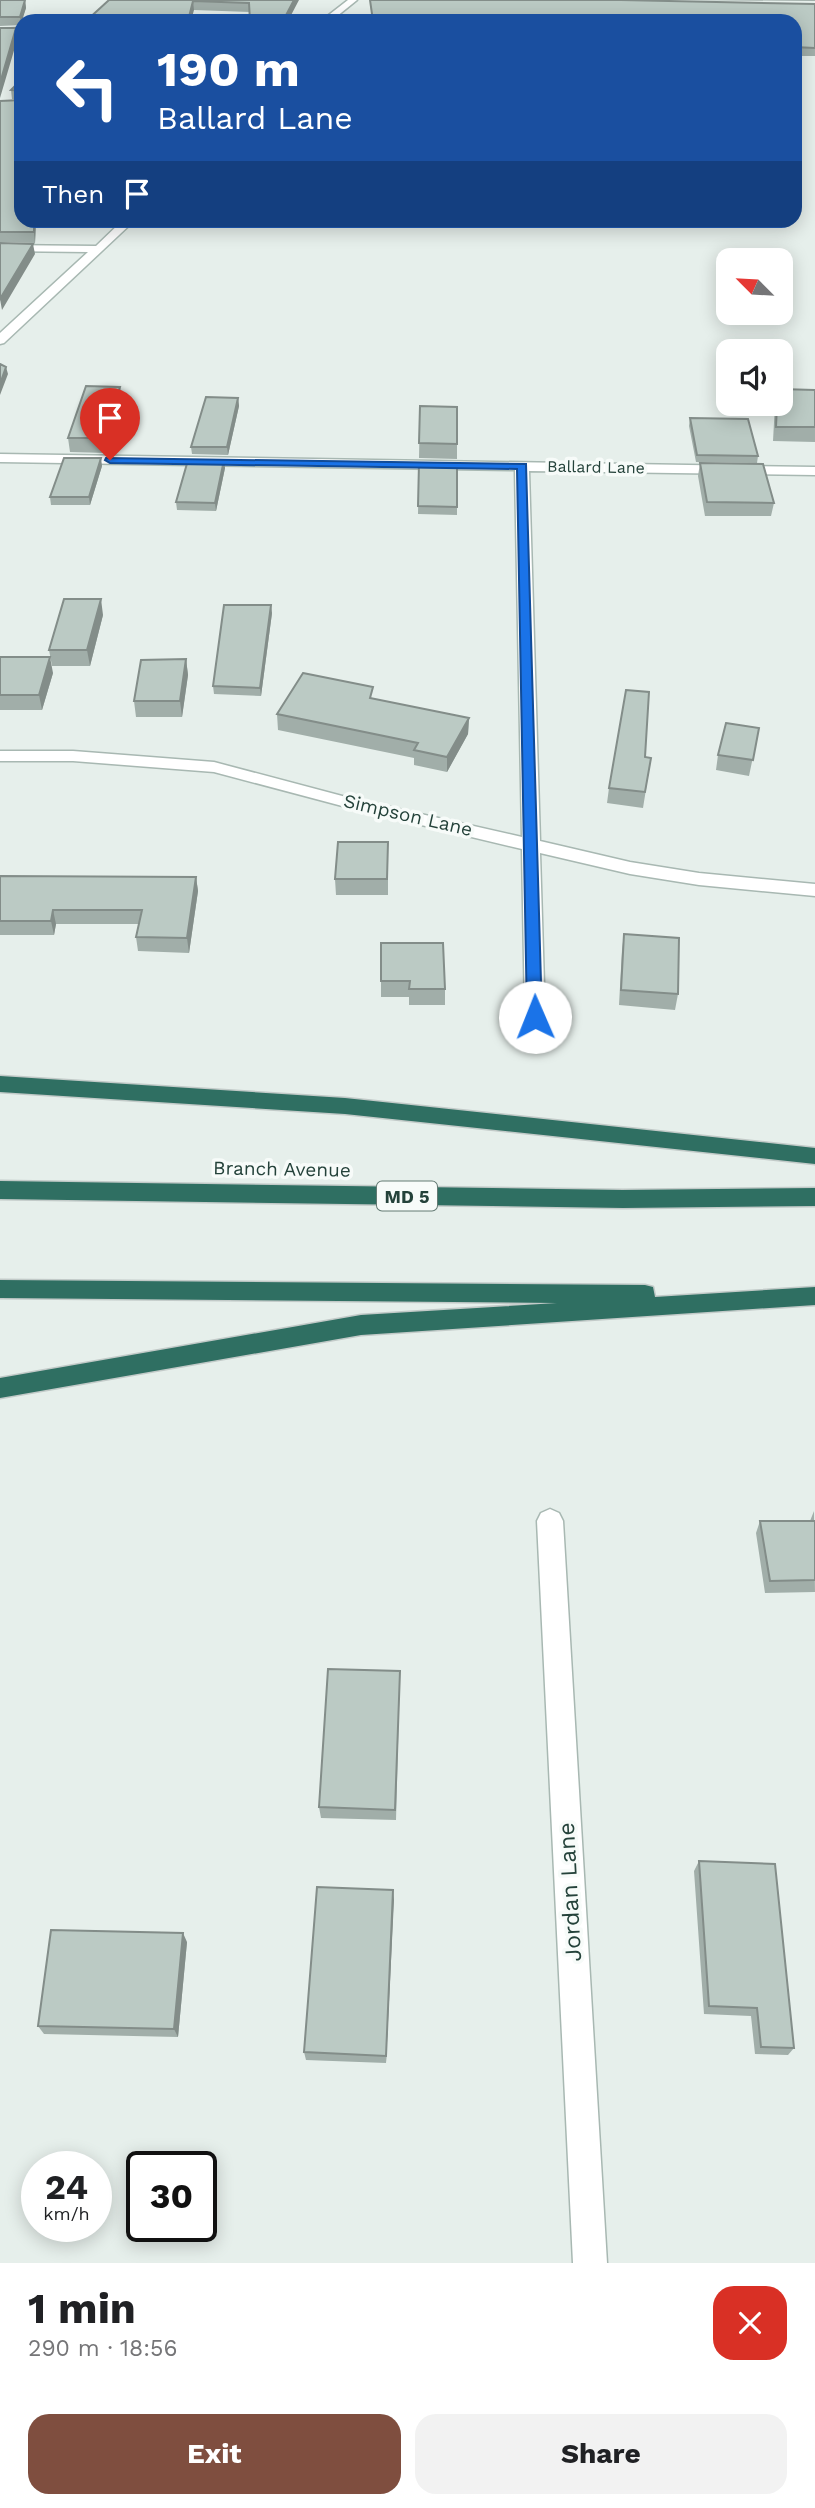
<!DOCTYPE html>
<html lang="en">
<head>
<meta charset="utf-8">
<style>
  body { margin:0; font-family:"Work Sans",sans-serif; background:#f2f2f2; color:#202124; height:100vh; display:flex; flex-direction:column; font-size:26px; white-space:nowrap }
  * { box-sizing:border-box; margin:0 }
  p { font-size:23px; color:#757577 }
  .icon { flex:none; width:38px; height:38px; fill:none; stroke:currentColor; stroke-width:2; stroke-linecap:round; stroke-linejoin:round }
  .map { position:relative; height:2263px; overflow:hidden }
  .details { display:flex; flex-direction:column; background:#fff; flex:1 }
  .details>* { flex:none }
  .banner { position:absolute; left:14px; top:14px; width:788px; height:214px; border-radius:21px; box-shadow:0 4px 18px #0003; background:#1a4fa0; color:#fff; overflow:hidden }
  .needle { width:46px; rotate:294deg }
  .buttons { position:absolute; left:716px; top:248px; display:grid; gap:14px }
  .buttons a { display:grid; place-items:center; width:77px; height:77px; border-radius:14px; background:#fff; box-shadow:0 4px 18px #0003; font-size:35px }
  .speed { position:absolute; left:21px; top:2151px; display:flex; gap:14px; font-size:35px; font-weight:700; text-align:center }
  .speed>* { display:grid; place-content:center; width:91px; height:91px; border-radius:50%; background:#fff; box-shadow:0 4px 18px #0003; line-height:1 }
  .speed small { font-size:18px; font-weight:400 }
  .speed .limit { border:4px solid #111; border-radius:10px; background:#fff; color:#111 }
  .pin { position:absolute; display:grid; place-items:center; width:60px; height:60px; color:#fff; margin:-72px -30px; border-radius:50% 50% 50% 0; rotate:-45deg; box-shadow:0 0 7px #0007 }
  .pin .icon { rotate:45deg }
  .me { position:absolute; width:77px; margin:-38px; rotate:359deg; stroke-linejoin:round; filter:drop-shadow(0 0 5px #0008) }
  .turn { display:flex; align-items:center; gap:24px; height:147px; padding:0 28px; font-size:32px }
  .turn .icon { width:91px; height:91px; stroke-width:2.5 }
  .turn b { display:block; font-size:49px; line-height:60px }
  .then { display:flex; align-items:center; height:66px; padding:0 28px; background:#0003; gap:14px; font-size:26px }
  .round { display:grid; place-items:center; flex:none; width:74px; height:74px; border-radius:21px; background:#f2f2f2 }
  .overview { display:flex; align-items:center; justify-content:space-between; height:119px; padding:0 28px }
  h1 { font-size:42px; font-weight:700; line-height:52px }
  .primary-button { display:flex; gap:14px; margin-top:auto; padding:14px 28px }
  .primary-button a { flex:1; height:80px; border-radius:21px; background:#7f4e3f; color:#fff; font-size:28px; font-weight:700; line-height:80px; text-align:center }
  .primary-button a+a { background:#f2f2f2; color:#202124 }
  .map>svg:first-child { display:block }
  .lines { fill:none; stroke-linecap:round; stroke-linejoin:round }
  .street-casing { stroke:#a8b8b2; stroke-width:3 }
  .highway-casing { stroke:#c2cac8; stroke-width:3 }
  .street { fill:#fff; fill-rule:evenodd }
  .highway { fill:#2f6f62; fill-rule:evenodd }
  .wall { fill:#a1aea9 }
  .shaded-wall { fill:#838d89 }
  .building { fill:#bbcac4; stroke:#838d89; stroke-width:2 }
  .route { fill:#1a73e8; stroke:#114b97; stroke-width:2 }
  .labels { text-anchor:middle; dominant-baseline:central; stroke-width:7; stroke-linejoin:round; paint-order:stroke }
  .far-street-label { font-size:16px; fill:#24423a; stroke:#f7fbf9 }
  .shield { fill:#f7fbf9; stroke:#637a73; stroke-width:2 }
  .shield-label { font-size:18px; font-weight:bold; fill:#24423a }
  .street-label { font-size:19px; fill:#24423a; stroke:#f7fbf9 }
  .near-street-label { font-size:23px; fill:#24423a; stroke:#f7fbf9 }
</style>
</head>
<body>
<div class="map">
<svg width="815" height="2263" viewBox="0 0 815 2263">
  <rect width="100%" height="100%" fill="#e6efeb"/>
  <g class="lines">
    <g class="street-casing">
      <path id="street" d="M 348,0 L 357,0 L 331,21 L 321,21 Z
        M 21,28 L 21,34 L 0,35 L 0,29 Z
        M 123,220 L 135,220 L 4,343 L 0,344 L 0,333 L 88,252 L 0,251 L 0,245 L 96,246 Z
        M 0,454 L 815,467 L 815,475 L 529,471 L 540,841 L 630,862 L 699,873 L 815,884 L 815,896 L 699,885 L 630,874 L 540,853 L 545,1017 L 542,1022 L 528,1022 L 525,1017 L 522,849 L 346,807 L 214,772 L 73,761 L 0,761 L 0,751 L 73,751 L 214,762 L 346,797 L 522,837 L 515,470 L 0,462 Z
        M 550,1509 L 559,1513 L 563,1521 L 607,2263 L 573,2263 L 537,1521 L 541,1513 Z"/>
    </g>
    <g class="highway-casing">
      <path id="highway" d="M 0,1076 L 345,1098 L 815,1148 L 815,1164 L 345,1114 L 0,1092 Z
        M 0,1181 L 623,1190 L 815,1188 L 815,1206 L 623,1208 L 0,1199 Z
        M 0,1280 L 645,1285 L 653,1287 L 655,1297 L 815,1287 L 815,1305 L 361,1335 L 0,1398 L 0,1378 L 361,1315 L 557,1303 L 0,1298 Z"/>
    </g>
    <use href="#street" class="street"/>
    <use href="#highway" class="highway"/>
  </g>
  <path class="wall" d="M 0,0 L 25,0 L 26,8 L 21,21 L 21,25 L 0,26 Z
    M 109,0 L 299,0 L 250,12 L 194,10 Z
    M 370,0 L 622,0 L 815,5 L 815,56 L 794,56 L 794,21 L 372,21 Z
    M 674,0 L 815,0 L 815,1 Z
    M 21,80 L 21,100 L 12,99 L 11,90 Z
    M 0,101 L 21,220 L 36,220 L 35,243 L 0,242 Z
    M 815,390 L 815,442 L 773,441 L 775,404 L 780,404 Z
    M 238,398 L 239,406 L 228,455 L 192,454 L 191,447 Z
    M 122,401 L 106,453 L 70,452 L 68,438 Z
    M 420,406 L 457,444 L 457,459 L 419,458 Z
    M 690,418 L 758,456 L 757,463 L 696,462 L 689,426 Z
    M 224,460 L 225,468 L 216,511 L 177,510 L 176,502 Z
    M 419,463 L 457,464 L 457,515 L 418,514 Z
    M 700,463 L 774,503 L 771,516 L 705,516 L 698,476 Z
    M 102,466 L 90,505 L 51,505 L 50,497 Z
    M 272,613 L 261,696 L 214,694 L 213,686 Z
    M 103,615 L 90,666 L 52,666 L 49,650 Z
    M 0,657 L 53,673 L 42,710 L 0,710 Z
    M 186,659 L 188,675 L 182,717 L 136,717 L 134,701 Z
    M 277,714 L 469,718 L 468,734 L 447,772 L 414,765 L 414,758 L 278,730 Z
    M 759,728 L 749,776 L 716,770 L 718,755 Z
    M 645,757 L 651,758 L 643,808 L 607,803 L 609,788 Z
    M 388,842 L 388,895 L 336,895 L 335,879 Z
    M 0,876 L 196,877 L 198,891 L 189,953 L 138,951 L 136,937 L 139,924 L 56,924 L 54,935 L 0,935 Z
    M 624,934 L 678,994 L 675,1010 L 619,1005 L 622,950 Z
    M 381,943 L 445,989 L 445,1005 L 409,1005 L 409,997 L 381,997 Z
    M 814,1511 L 815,1592 L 765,1593 L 756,1533 L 760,1521 L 810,1521 Z
    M 400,1671 L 396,1820 L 321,1818 L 319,1807 Z
    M 699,1861 L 794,2048 L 788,2055 L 755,2054 L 751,2016 L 704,2014 L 694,1871 Z
    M 393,1890 L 386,2063 L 306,2060 L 304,2052 Z
    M 187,1942 L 178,2037 L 44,2034 L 38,2026 Z"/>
  <path class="shaded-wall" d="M 25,0 L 26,8 L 22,21 L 21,21 L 21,25 L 20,17 Z
    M 294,0 L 299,0 L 288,21 L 283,21 Z
    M 193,1 L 194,10 L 191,21 L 188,21 Z
    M 16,28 L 18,37 L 0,98 L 0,83 Z
    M 34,220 L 36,220 L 35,243 L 34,232 Z
    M 33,244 L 35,254 L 2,310 L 0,299 Z
    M 6,367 L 8,374 L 0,395 L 0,384 Z
    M 120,387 L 122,401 L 106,453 L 104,438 Z
    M 238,398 L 239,406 L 228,455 L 227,447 Z
    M 101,458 L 102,466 L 90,505 L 89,497 Z
    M 224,460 L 225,468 L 216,511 L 215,503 Z
    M 101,599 L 103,615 L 90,666 L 87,650 Z
    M 271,605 L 272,613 L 261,696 L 260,688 Z
    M 50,657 L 53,673 L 42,710 L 39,695 Z
    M 186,659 L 188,675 L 182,717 L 180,701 Z
    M 469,718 L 468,734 L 447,772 L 447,757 Z
    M 196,877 L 198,891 L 189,953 L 187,938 Z
    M 53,910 L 56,924 L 54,935 L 51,921 Z
    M 393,1890 L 394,1900 L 386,2063 L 386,2056 Z
    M 183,1933 L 187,1942 L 178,2037 L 174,2029 Z"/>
  <path class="building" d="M 0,0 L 25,0 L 20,17 L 0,17 Z
    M 109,0 L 294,0 L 283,21 L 250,21 L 249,3 L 193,1 L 188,21 L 86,21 Z
    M 370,0 L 621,0 L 815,4 L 815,48 L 794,47 L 794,21 L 761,21 L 761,19 L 696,18 L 696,21 L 586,21 L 586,19 L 495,17 L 495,21 L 373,21 Z
    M 0,28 L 16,28 L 0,83 Z
    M 21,80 L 21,91 L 11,90 Z
    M 21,100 L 21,220 L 34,220 L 34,232 L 0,232 L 0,101 Z
    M 0,243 L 33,244 L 0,299 Z
    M 0,364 L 6,367 L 0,384 Z
    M 86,386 L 120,387 L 104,438 L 68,438 Z
    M 780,389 L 815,390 L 815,427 L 776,427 L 777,404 L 780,404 Z
    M 206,397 L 238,398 L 227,447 L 191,447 Z
    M 420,406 L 457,407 L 457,444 L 419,443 Z
    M 690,418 L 748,419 L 758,456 L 697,455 Z
    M 64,458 L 101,458 L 89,497 L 50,497 Z
    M 188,460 L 224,460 L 215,503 L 176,502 Z
    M 419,463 L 457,464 L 457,507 L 418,506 Z
    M 700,463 L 763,464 L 774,503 L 707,502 Z
    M 64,599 L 101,599 L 87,650 L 49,650 Z
    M 224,605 L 271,605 L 260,688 L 213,686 Z
    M 0,657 L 50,657 L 39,695 L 0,695 Z
    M 186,659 L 180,701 L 134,701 L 141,660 Z
    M 303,673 L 373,687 L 370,698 L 469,718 L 447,757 L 414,750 L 418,743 L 277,714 Z
    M 626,690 L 649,692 L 645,757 L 651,758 L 645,792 L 609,788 Z
    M 726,723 L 759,728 L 753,760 L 718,755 Z
    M 338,842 L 388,842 L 387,879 L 335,879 Z
    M 0,876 L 196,877 L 187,938 L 136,937 L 142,910 L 53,910 L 51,921 L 0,921 Z
    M 624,934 L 679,938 L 678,994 L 621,990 Z
    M 381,943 L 443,943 L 445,989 L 409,989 L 410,981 L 381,981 Z
    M 760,1521 L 815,1521 L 815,1580 L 770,1581 Z
    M 328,1669 L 400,1671 L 395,1810 L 319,1807 Z
    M 699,1861 L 775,1864 L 794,2048 L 761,2047 L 757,2008 L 709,2006 Z
    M 317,1887 L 393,1890 L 386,2056 L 304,2052 Z
    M 51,1930 L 183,1933 L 174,2029 L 38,2026 Z"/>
  <path class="route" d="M 106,458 L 526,464 L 542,1017 L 540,1021 L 530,1021 L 527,1017 L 517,469 L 110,463 L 105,460 Z"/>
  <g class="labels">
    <g class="far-street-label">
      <text transform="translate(596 467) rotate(1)">Ballard Lane</text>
    </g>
    <rect class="shield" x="377" y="1181.5" width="60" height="29" rx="5"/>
    <g class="shield-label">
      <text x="407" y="1196">MD 5</text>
    </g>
    <g class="street-label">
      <text transform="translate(408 815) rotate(13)">Simpson Lane</text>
      <text transform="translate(282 1169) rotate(1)">Branch Avenue</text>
    </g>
    <g class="near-street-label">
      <text transform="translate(570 1892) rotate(-93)">Jordan Lane</text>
    </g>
  </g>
</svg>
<div class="buttons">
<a><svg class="needle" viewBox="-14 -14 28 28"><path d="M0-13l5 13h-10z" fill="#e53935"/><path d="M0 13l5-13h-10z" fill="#757577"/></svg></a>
<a><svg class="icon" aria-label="sound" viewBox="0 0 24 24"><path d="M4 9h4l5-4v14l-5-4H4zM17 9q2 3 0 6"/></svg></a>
</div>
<div class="speed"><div>24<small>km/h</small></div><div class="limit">30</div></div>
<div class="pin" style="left:110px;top:460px;background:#d93025"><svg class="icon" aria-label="arrive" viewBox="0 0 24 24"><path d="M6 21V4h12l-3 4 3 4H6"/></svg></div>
<svg class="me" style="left:535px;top:1017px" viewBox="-20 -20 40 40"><circle r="19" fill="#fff"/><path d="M0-13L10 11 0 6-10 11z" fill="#1a73e8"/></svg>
<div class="banner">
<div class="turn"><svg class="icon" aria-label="left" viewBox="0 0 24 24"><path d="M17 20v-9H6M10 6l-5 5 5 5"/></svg><div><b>190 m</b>Ballard Lane</div></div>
<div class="then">Then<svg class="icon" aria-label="arrive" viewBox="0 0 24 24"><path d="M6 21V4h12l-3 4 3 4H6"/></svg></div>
</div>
</div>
<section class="details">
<div class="overview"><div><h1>1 min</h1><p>290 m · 18:56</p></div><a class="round" style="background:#d93025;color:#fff"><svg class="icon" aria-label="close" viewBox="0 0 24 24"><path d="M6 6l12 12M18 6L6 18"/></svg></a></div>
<div class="primary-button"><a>Exit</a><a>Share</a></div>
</section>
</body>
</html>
